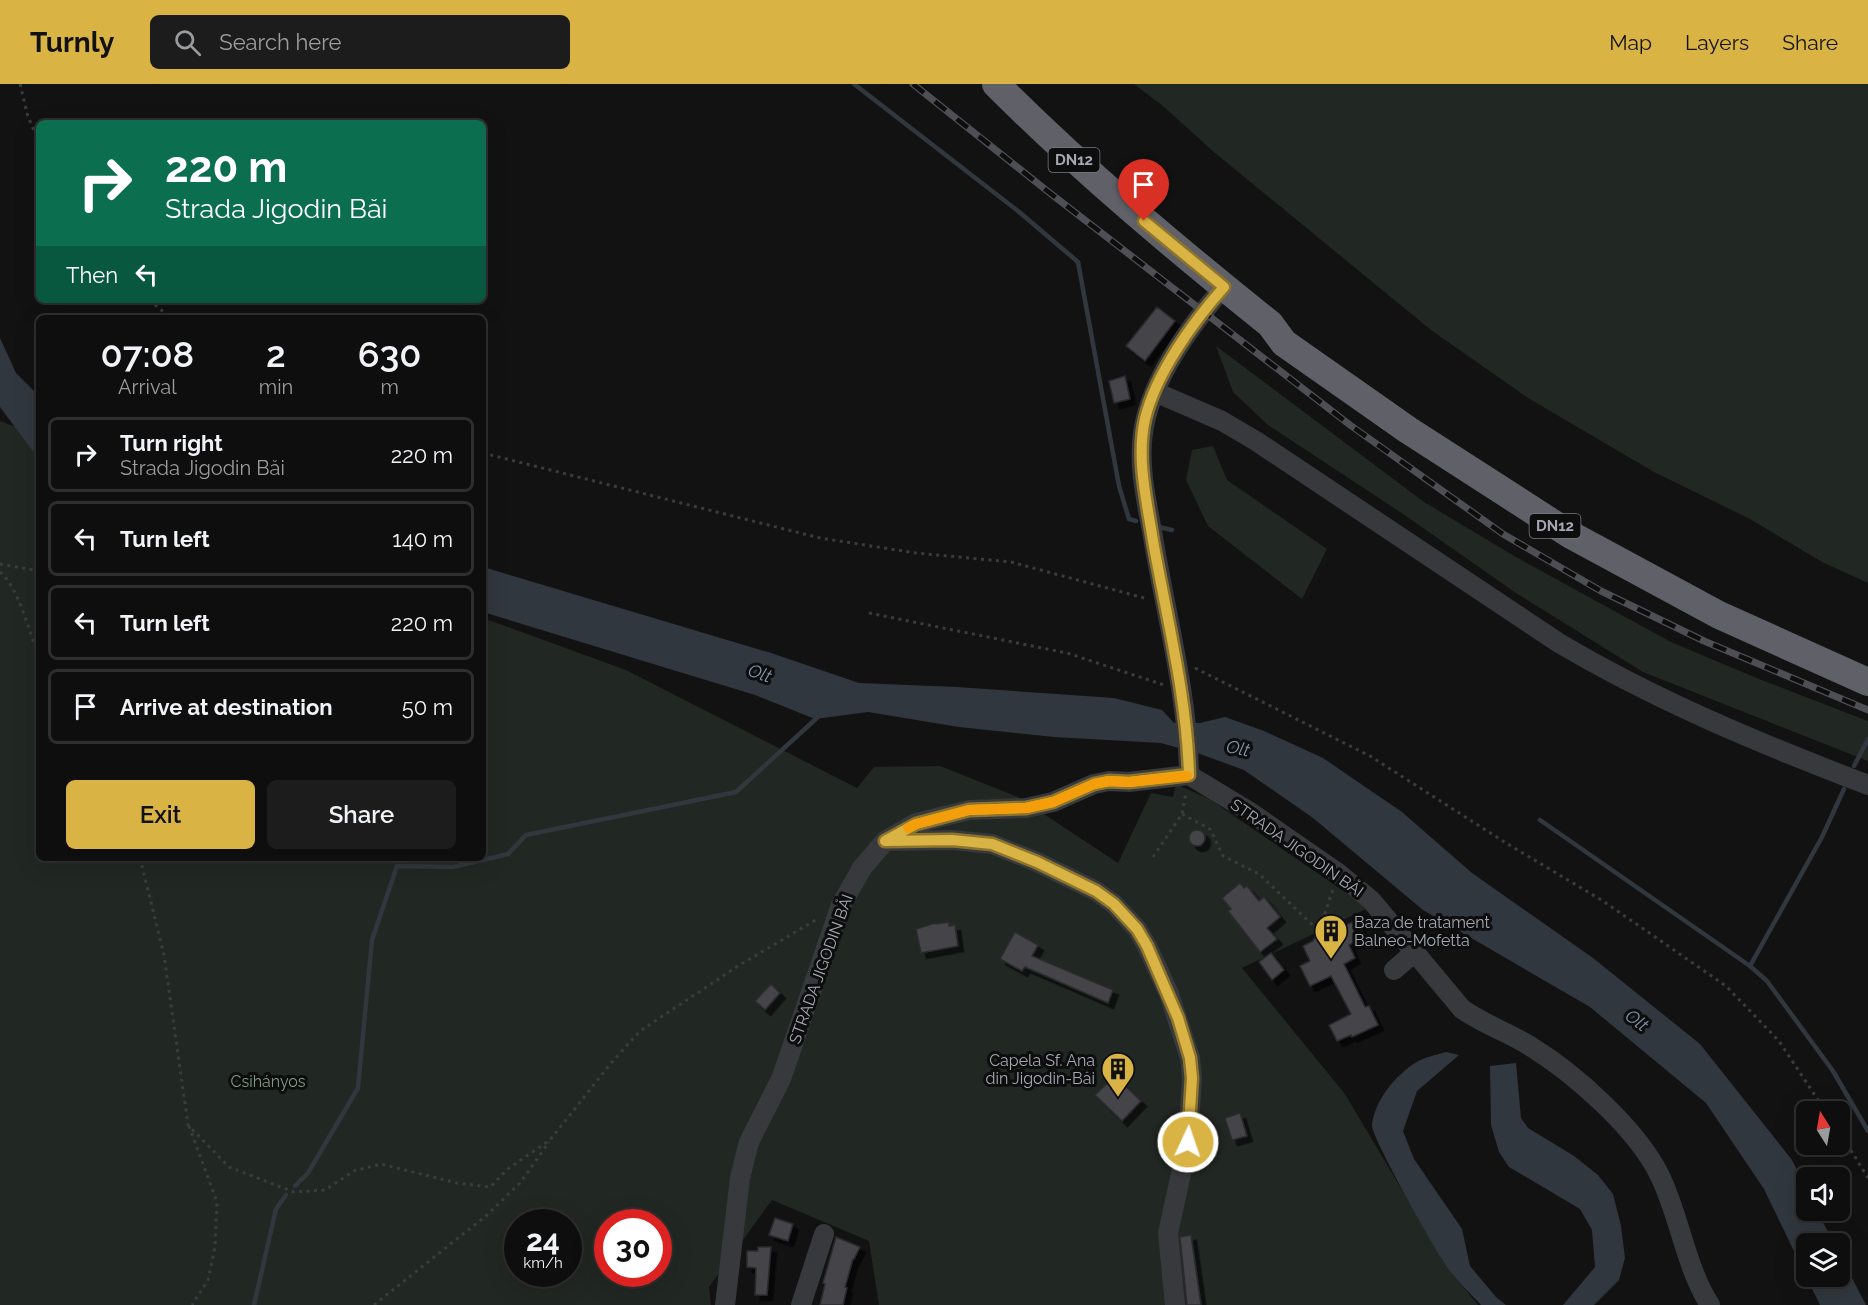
<!DOCTYPE html>
<html lang="en">
<head>
<meta charset="utf-8">
<style>
  body { margin:0; font-family:Raleway,sans-serif; background:#1c1c1c; color:#f1f3f6; height:100vh; display:flex; flex-direction:column; font-size:22px; white-space:nowrap }
  * { box-sizing:border-box; margin:0 }
  p { font-size:20px; color:#9b9c9e }
  .icon { flex:none; width:33px; height:33px; fill:none; stroke:currentColor; stroke-width:2; stroke-linecap:round; stroke-linejoin:round }
  .map { position:relative; flex:1; overflow:hidden }
  .side { position:absolute; left:36px; top:231px; width:450px; height:546px; display:flex; flex-direction:column; background:#0e0e0e; border-radius:9px; box-shadow:0 6px 24px #0002,0 0 0 2px #2e2e2e }
  .side>* { flex:none }
  .banner { position:absolute; left:36px; top:36px; width:450px; height:183px; border-radius:9px; box-shadow:0 6px 24px #0002,0 0 0 2px #2e2e2e; background:#0b6e4f; color:#fff; overflow:hidden }
  .needle { width:39px; rotate:349deg }
  .fabs { position:absolute; left:1796px; top:1017px; display:grid; gap:12px }
  .fabs a { display:grid; place-items:center; width:54px; height:54px; border-radius:9px; background:#0e0e0e; box-shadow:0 6px 24px #0002,0 0 0 2px #2e2e2e; font-size:30px }
  .speed { position:absolute; left:504px; top:1125px; display:flex; gap:12px; font-size:30px; font-weight:700; text-align:center }
  .speed>* { display:grid; place-content:center; width:78px; height:78px; border-radius:50%; background:#0e0e0e; box-shadow:0 6px 24px #0002,0 0 0 2px #2e2e2e; line-height:1 }
  .speed small { font-size:15px; font-weight:400 }
  .speed .limit { border:9px solid #d22; background:#fff; color:#111 }
  .pin { position:absolute; display:grid; place-items:center; width:51px; height:51px; color:#fff; margin:-62px -26px; border-radius:50% 50% 50% 0; rotate:-45deg; box-shadow:0 0 6px #0007 }
  .pin .icon { rotate:45deg }
  .me { position:absolute; width:66px; margin:-33px; rotate:3deg; stroke-linejoin:round; filter:drop-shadow(0 0 4px #0008) }
  .turn { display:flex; align-items:center; gap:21px; height:126px; padding:0 30px; font-size:27px }
  .turn .icon { width:78px; height:78px; stroke-width:2.5 }
  .turn b { display:block; font-size:42px; line-height:51px }
  .then { display:flex; align-items:center; height:57px; padding:0 30px; background:#0003; gap:12px; font-size:22px }
  .eta { display:flex; justify-content:space-evenly; align-items:center; height:102px; text-align:center }
  .eta b { font-size:36px; font-weight:600; line-height:42px }
  .button { display:flex; gap:12px; margin-top:auto; padding:12px 30px }
  .button a { flex:1; height:69px; border-radius:9px; background:#d9b343; color:#111; font-size:24px; font-weight:600; line-height:69px; text-align:center }
  .button a+a { background:#1c1c1c; color:#f1f3f6 }
  ul { padding:0; list-style:none }
  li { display:flex; align-items:center; gap:18px; height:75px; margin:0 12px 9px; padding:0 18px; border:3px solid #2e2e2e; border-radius:9px }
  li div { flex:1 }
  li b { display:block; font-size:22px }
  li em { font-style:normal }
  header { display:flex; align-items:center; gap:36px; box-sizing:border-box; height:84px; padding:0 30px; background:#d9b343; color:#111 }
  header strong { font-size:28px }
  nav { display:flex; gap:33px; margin-inline-start:auto; font-size:21px }
  .search { width:420px; height:54px; background:#1c1c1c; display:flex; align-items:center; gap:15px; box-sizing:border-box; padding:0 21px; border-radius:9px; color:#9b9c9e; font-size:22px }
  .map>svg:first-child { display:block }
  .green { fill:#212722; fill-rule:evenodd }
  .water { fill:#31373e }
  .lines { fill:none; stroke-linecap:round; stroke-linejoin:round }
  .stream { stroke:#31373e; stroke-width:4.5 }
  .building { fill:#444448; stroke:#2c2c2f; stroke-width:1.5; filter:url(#shadow) }
  .path { stroke:#3b3c40; stroke-width:3; stroke-dasharray:3 4.5; stroke-linecap:butt }
  .minor { stroke:#38393c; stroke-width:20 }
  .highway { stroke:#606168; stroke-width:28 }
  .rail-casing { stroke:#4e4f54; stroke-width:7 }
  .rail { stroke:#0d0d0e; stroke-width:4.5; stroke-dasharray:14; stroke-linecap:butt }
  .route-casing { stroke:#8d742c; stroke-width:15 }
  .route { stroke:#d9b343; stroke-width:10 }
  .slow { stroke:#f59e0b; stroke-width:10 }
  .labels { text-anchor:middle; dominant-baseline:central; stroke-width:6; stroke-linejoin:round; paint-order:stroke }
  .shield { fill:#0d0d0e; stroke:#777a81; stroke-width:1.5 }
  .shield-label { font-size:15px; font-weight:bold; fill:#a5a8b2 }
  .street-label { font-size:16px; fill:#a5a8b2; stroke:#0d0d0e }
  .poi-label { font-size:16px; fill:#a5a8b2; stroke:#0d0d0e; text-anchor:start }
  .park-label { font-size:16px; fill:#7e9a82; stroke:#0d0d0e }
  .water-label { font-size:18px; font-style:italic; fill:#8092a9; stroke:#0d0d0e }
</style>
</head>
<body>
<header>
<strong>Turnly</strong>
<div class="search"><svg class="icon" aria-label="search" viewBox="0 0 24 24"><circle cx="10" cy="10" r="6"/><path d="M15 15l6 6"/></svg>Search here</div>
<nav><a>Map</a><a>Layers</a><a>Share</a></nav>
</header>
<div class="map">
<svg width="1868" height="1221" viewBox="0 0 1868 1221">
  <defs>
    <filter id="shadow"><feDropShadow dx="5.5" dy="5.5" stdDeviation="0" flood-color="#0009"/></filter>
  </defs>
  <rect width="100%" height="100%" fill="#121213"/>
  <path class="green" d="M 1134,0 L 1868,0 L 1868,499 L 1822,478 L 1750,435 L 1654,388 L 1528,314 L 1431,246 L 1215,69 L 1163,22 Z
    M 1216,262 L 1424,418 L 1516,473 L 1671,558 L 1759,595 L 1868,637 L 1868,677 L 1643,588 L 1516,509 L 1403,430 L 1268,341 L 1233,308 Z
    M 0,337 L 39,352 L 39,774 L 483,774 L 483,534 L 626,586 L 857,704 L 874,683 L 940,682 L 1018,713 L 1118,779 L 1151,709 L 1173,713 L 1176,700 L 1211,716 L 1368,824 L 1242,884 L 1345,1010 L 1450,1187 L 1478,1221 L 879,1221 L 869,1157 L 772,1116 L 709,1203 L 711,1221 L 0,1221 ZM 518,1138 L 568,1138 L 568,1190 L 518,1190 ZM 608,1138 L 658,1138 L 658,1190 L 608,1190 Z
    M 1213,362 L 1227,396 L 1327,465 L 1302,515 L 1208,442 L 1186,396 L 1192,366 Z"/>
  <path class="water" d="M 0,254 L 16,289 L 39,312 L 39,372 L 35,370 L 0,323 Z
    M 483,483 L 771,569 L 859,599 L 957,603 L 1114,614 L 1162,626 L 1174,639 L 1200,639 L 1225,633 L 1264,647 L 1323,674 L 1402,728 L 1472,789 L 1593,874 L 1700,960 L 1792,1076 L 1806,1104 L 1806,1126 L 1817,1127 L 1834,1159 L 1806,1160 L 1806,1192 L 1839,1192 L 1839,1169 L 1866,1221 L 1820,1221 L 1764,1105 L 1706,1019 L 1590,923 L 1423,826 L 1313,734 L 1244,686 L 1200,670 L 1161,659 L 1054,653 L 959,643 L 868,628 L 815,635 L 755,611 L 483,528 Z
    M 1446,968 L 1459,971 L 1417,1007 L 1403,1047 L 1414,1075 L 1462,1145 L 1470,1182 L 1496,1213 L 1506,1221 L 1481,1221 C 1471,1210 1459,1199 1450,1187 C 1438,1172 1371,1053 1372,1041 C 1375,1016 1395,992 1415,979 C 1424,973 1436,971 1446,968 Z
    M 1516,979 L 1521,1034 L 1528,1044 L 1574,1072 L 1598,1091 L 1613,1110 L 1621,1142 L 1625,1174 L 1619,1196 L 1594,1221 L 1563,1221 L 1595,1183 L 1592,1146 L 1580,1125 L 1509,1083 L 1499,1068 L 1491,1041 L 1490,982 Z"/>
  <g class="lines">
    <path class="stream" d="M 854,0 L 1018,127 L 1078,178 L 1119,402 L 1129,435 L 1136,437
      M 1159,443 L 1172,446
      M 1854,682 L 1868,655
      M 1540,736 L 1750,882 L 1767,897 L 1833,987 L 1868,1047
      M 1750,882 L 1822,753 L 1844,705
      M 295,1102 L 308,1089 L 358,1004 L 372,856 L 397,782 L 453,783 L 508,770 L 526,751 L 736,708 L 818,633
      M 254,1221 L 276,1125 L 286,1111"/>
  </g>
  <path class="building" d="M 1157,223 L 1175,237 L 1145,277 L 1126,262 Z
    M 1125,292 L 1130,315 L 1114,319 L 1109,297 Z
    M1189 754a8 8 0 1 1 16 0a8 8 0 1 1-16 0Z
    M 1240,799 L 1244,804 L 1247,802 L 1259,817 L 1264,813 L 1280,833 L 1267,844 L 1277,855 L 1260,868 L 1228,827 L 1231,825 L 1222,814 Z
    M 1357,836 L 1365,853 L 1349,861 L 1355,874 L 1344,880 L 1365,923 L 1369,922 L 1378,941 L 1352,953 L 1351,951 L 1337,957 L 1329,941 L 1351,930 L 1331,892 L 1310,902 L 1300,882 L 1310,877 L 1303,862 L 1313,857 L 1318,847 L 1324,847 L 1329,849 Z
    M 949,838 L 949,842 L 955,841 L 958,862 L 921,869 L 916,845 L 935,839 L 936,840 Z
    M 1015,848 L 1038,861 L 1032,872 L 1113,906 L 1108,919 L 1025,883 L 1022,887 L 1000,875 Z
    M 1271,869 L 1284,886 L 1272,896 L 1259,878 Z
    M 771,900 L 780,909 L 765,926 L 755,917 Z
    M 1115,992 L 1141,1017 L 1122,1037 L 1095,1011 Z
    M 1240,1029 L 1247,1052 L 1232,1056 L 1225,1034 Z
    M 775,1134 L 793,1140 L 788,1157 L 769,1151 Z
    M 1191,1151 L 1201,1221 L 1187,1221 L 1180,1153 Z
    M 836,1153 L 860,1163 L 854,1175 L 853,1175 L 845,1203 L 847,1204 L 843,1221 L 820,1221 L 825,1200 L 823,1199 Z
    M 758,1163 L 771,1163 L 767,1211 L 755,1211 L 756,1184 L 747,1183 L 747,1167 L 758,1167 Z"/>
  <g class="lines">
    <path class="path" d="M 20,0 L 28,33 L 39,57
      M 149,216 L 171,234
      M 483,369 L 820,454 L 916,469 L 1011,478 L 1148,515
      M 0,480 L 39,487
      M 0,488 C 19,504 30,550 39,574
      M 869,529 L 1067,569 L 1164,601
      M 1195,584 L 1370,672 L 1506,759 L 1603,817 L 1726,902 L 1779,957 L 1826,1028
      M 1182,730 L 1210,745 L 1223,772 L 1259,790 L 1319,847 L 1333,805
      M 1153,773 L 1182,730 L 1186,708
      M 140,774 L 164,871 L 188,1041 L 229,1083 L 294,1108 L 325,1106 L 354,1087 L 381,1080 L 457,1099 L 490,1103 L 509,1084 L 550,1056 L 612,978 L 640,947 L 738,882 L 819,834
      M 189,1042 L 217,1118 L 215,1163 L 208,1196 L 192,1221
      M 1839,1047 L 1868,1094
      M 374,1221 L 487,1131 L 520,1099 L 549,1058"/>
    <path class="minor" d="M 1224,203 C 1190,242 1150,297 1143,349 C 1138,383 1147,419 1153,453 C 1166,532 1188,611 1189,691 L 1250,728 L 1338,789 L 1371,816 L 1462,925 C 1483,940 1508,948 1530,962 C 1574,989 1636,1044 1659,1090 C 1680,1132 1685,1182 1710,1221
      M 1155,308 L 1222,337 L 1256,357 L 1559,559 C 1657,617 1761,660 1868,701
      M 886,757 L 952,756 L 992,760 L 1037,778 L 1096,807 L 1114,820 L 1137,845 L 1147,862 L 1169,910 L 1190,974 L 1192,994 L 1188,1058 L 1168,1149 L 1175,1221
      M 1394,886 L 1415,868
      M 725,1221 L 740,1094 L 749,1058 L 781,995 L 841,821 L 862,784 L 885,757 L 916,739 L 969,726 L 1026,724 L 1053,718 L 1094,700 L 1109,697 L 1129,698 L 1189,691
      M 801,1221 L 824,1150"/>
    <path class="highway" d="M 996,0 C 1082,86 1175,164 1270,240 L 1284,259 L 1408,346 L 1571,451 L 1719,531 L 1868,598"/>
    <g class="rail-casing">
      <path id="rail" d="M 913,0 L 1046,106 L 1350,341 L 1503,450 L 1601,507 L 1704,557 L 1868,626"/>
    </g>
    <use href="#rail" class="rail"/>
  </g>
  <g class="lines">
    <g class="route-casing">
      <path id="route" d="M 1144,137 L 1224,203 C 1193,238 1156,289 1145,335 C 1136,375 1147,418 1153,457 C 1167,535 1187,613 1189,691 L 1129,698 L 1109,697 L 1094,700 L 1053,718 L 1026,724 L 969,726 L 916,740 L 885,757 L 952,756 L 992,760 L 1037,778 L 1096,807 L 1114,820 L 1137,845 L 1147,862 L 1178,934 L 1190,974 L 1192,994 L 1188,1058"/>
    </g>
    <use href="#route" class="route"/>
    <path class="slow" d="M 908,744 L 916,740 L 969,726 L 1026,724 L 1053,718 L 1094,700 L 1109,697 L 1129,698 L 1187,692"/>
  </g>
  <defs>
    <g id="building-pin" transform="scale(1.725)"><path d="M0 17L-7.5 6A9.5 9.5 0 1 1 7.5 6Z" fill="#d9b343" stroke="#0d0d0e"/><path d="M-4-6H4V6H1V3H-1V6H-4ZM-2.5-4.3h1.7v1.8h-1.7ZM.8-4.3h1.7v1.8H.8ZM-2.5-1h1.7V.8h-1.7ZM.8-1h1.7V.8H.8Z" fill="#111"/></g>
  </defs>
  <g fill-rule="evenodd">
    <use href="#building-pin" x="1331" y="847"/>
    <use href="#building-pin" x="1118" y="985"/>
  </g>
  <g class="labels">
    <g class="shield">
      <rect x="1048.5" y="64" width="51" height="24" rx="4.5"/>
      <rect x="1529.5" y="430" width="51" height="24" rx="4.5"/>
    </g>
    <g class="shield-label">
      <text x="1074" y="76">DN12</text>
      <text x="1555" y="442">DN12</text>
    </g>
    <g class="street-label">
      <text transform="translate(1297 764) rotate(35)">STRADA JIGODIN BĂI</text>
      <text transform="translate(821 885) rotate(-70)">STRADA JIGODIN BĂI</text>
    </g>
    <g class="poi-label">
      <text x="1354" y="838">Baza de tratament<tspan x="1354" dy="18">Balneo-Mofetta</tspan></text>
      <text x="1095" y="976" text-anchor="end">Capela Sf. Ana<tspan x="1095" dy="18">din Jigodin-Băi</tspan></text>
    </g>
    <g class="park-label">
      <text x="268" y="997">Csihányos</text>
    </g>
    <g class="water-label">
      <text transform="translate(760 589) rotate(19)">Olt</text>
      <text transform="translate(1238 664) rotate(12)">Olt</text>
      <text transform="translate(1637 936) rotate(37)">Olt</text>
    </g>
  </g>
</svg>
<div class="fabs">
<a><svg class="needle" viewBox="-14 -14 28 28"><path d="M0-13l5 13h-10z" fill="#e53935"/><path d="M0 13l5-13h-10z" fill="#9b9c9e"/></svg></a>
<a><svg class="icon" aria-label="sound" viewBox="0 0 24 24"><path d="M4 9h4l5-4v14l-5-4H4zM17 9q2 3 0 6"/></svg></a>
<a><svg class="icon" aria-label="layers" viewBox="0 0 24 24"><path d="M12 4l9 5-9 5-9-5zM3 14l9 5 9-5"/></svg></a>
</div>
<div class="speed"><div>24<small>km/h</small></div><div class="limit">30</div></div>
<div class="pin" style="left:1144px;top:137px;background:#d93025"><svg class="icon" aria-label="arrive" viewBox="0 0 24 24"><path d="M6 21V4h12l-3 4 3 4H6"/></svg></div>
<svg class="me" style="left:1188px;top:1058px" viewBox="-20 -20 40 40"><circle r="17" fill="#d9b343" stroke="#fff" stroke-width="3"/><path d="M0-11L8 9 0 5-8 9z" fill="#fff"/></svg>
<div class="banner">
<div class="turn"><svg class="icon" aria-label="right" viewBox="0 0 24 24"><path d="M7 20v-9h11M14 6l5 5-5 5"/></svg><div><b>220 m</b>Strada Jigodin Băi</div></div>
<div class="then">Then<svg class="icon" aria-label="left" viewBox="0 0 24 24"><path d="M17 20v-9H6M10 6l-5 5 5 5"/></svg></div>
</div>
<section class="side">
<div class="eta">
<div><b>07:08</b><p>Arrival</p></div>
<div><b>2</b><p>min</p></div>
<div><b>630</b><p>m</p></div>
</div>
<ul>
<li><svg class="icon" aria-label="right" viewBox="0 0 24 24"><path d="M7 20v-9h11M14 6l5 5-5 5"/></svg><div><b>Turn right</b><p>Strada Jigodin Băi</p></div><em>220 m</em></li>
<li><svg class="icon" aria-label="left" viewBox="0 0 24 24"><path d="M17 20v-9H6M10 6l-5 5 5 5"/></svg><div><b>Turn left</b></div><em>140 m</em></li>
<li><svg class="icon" aria-label="left" viewBox="0 0 24 24"><path d="M17 20v-9H6M10 6l-5 5 5 5"/></svg><div><b>Turn left</b></div><em>220 m</em></li>
<li><svg class="icon" aria-label="arrive" viewBox="0 0 24 24"><path d="M6 21V4h12l-3 4 3 4H6"/></svg><div><b>Arrive at destination</b></div><em>50 m</em></li>
</ul>
<div class="button"><a>Exit</a><a>Share</a></div>
</section>
</div>
</body>
</html>
